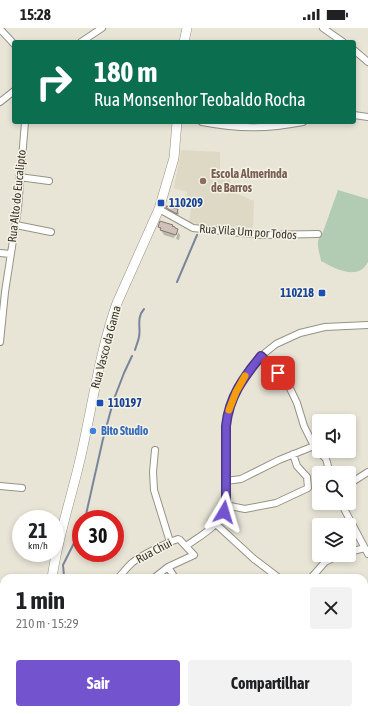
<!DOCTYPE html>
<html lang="pt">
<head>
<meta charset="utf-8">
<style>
  body { margin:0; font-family:"Asap Condensed",sans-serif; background:#f2f2f2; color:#202124; height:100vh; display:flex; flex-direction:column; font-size:15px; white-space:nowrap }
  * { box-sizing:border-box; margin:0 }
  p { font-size:13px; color:#757577 }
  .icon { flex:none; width:22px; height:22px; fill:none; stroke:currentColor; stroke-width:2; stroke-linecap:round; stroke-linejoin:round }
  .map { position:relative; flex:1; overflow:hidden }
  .details { position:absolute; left:0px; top:546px; width:368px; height:140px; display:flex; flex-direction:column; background:#fff; border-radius:12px 12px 0 0; box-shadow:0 2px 6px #0003 }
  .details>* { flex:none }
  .guide { position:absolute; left:12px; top:12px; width:344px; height:84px; border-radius:4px; box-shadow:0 2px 6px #0003; background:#0b6e4f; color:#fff; overflow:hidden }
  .tools { position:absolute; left:312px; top:386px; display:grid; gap:8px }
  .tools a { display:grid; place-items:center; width:44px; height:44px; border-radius:4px; background:#fff; box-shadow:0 2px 6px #0003; font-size:20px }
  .speed { position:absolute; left:12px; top:482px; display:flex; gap:8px; font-size:20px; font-weight:700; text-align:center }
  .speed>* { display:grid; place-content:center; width:52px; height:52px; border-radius:50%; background:#fff; box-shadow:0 2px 6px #0003; line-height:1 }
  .speed small { font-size:10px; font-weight:400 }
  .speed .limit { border:6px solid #d22; background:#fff; color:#111 }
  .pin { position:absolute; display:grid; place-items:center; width:34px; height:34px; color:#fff; margin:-17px; border-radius:8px; box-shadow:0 2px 6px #0006 }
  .me { position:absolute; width:44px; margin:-22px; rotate:7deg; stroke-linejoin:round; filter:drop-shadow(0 0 3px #0008) }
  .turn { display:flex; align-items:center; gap:14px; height:84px; padding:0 16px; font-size:18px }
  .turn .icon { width:52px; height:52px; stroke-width:2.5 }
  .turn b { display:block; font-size:28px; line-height:34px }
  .round { display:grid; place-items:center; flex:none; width:42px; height:42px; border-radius:4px; background:#f2f2f2 }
  .summary { display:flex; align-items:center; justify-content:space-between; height:68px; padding:0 16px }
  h1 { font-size:24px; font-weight:700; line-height:30px }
  .primary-button { display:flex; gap:8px; margin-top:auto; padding:8px 16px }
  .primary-button a { flex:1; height:46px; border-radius:4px; background:#7454ce; color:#fff; font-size:16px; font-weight:700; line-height:46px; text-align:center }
  .primary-button a+a { background:#f2f2f2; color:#202124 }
  .status { display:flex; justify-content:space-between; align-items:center; height:28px; padding:0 20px; background:#fff; direction:ltr }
  .status svg { height:11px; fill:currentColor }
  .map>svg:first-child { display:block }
  .built { fill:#ded9c4 }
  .green { fill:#b2cbb3 }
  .shadow { fill:#0003 }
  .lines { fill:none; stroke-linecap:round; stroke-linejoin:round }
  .stream { stroke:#7a859b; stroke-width:2 }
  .building { fill:#cfc0ba; stroke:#847670 }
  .street-casing { stroke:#969386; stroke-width:8 }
  .secondary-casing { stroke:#969386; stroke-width:10 }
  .street { stroke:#fff; stroke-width:6 }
  .secondary { stroke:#fff; stroke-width:9 }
  .route-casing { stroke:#4b3786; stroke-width:10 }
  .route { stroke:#7454ce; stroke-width:7 }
  .slow { stroke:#f59e0b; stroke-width:7 }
  .education-dot { fill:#8d6e63; stroke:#f5f2e4; stroke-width:1.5 }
  .transit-dot { fill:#1a4fb4; stroke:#f5f2e4; stroke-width:1.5 }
  .shop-dot { fill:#3f7fe0; stroke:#f5f2e4; stroke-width:1.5 }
  .labels { text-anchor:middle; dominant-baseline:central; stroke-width:3; stroke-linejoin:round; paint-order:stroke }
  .education-label { font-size:12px; font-weight:bold; fill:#785e54; stroke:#f5f2e4; text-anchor:start }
  .street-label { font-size:12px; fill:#383731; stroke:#f5f2e4 }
  .transit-label { font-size:12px; font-weight:bold; fill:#164399; stroke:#f5f2e4; text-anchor:start }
  .shop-label { font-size:12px; font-weight:bold; fill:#366cbe; stroke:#f5f2e4; text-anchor:start }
</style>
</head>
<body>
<div class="status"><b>15:28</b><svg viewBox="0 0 49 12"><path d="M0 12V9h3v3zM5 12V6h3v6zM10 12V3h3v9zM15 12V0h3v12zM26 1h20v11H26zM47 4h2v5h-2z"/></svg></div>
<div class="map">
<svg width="368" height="686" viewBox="0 0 368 686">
  <rect width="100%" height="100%" fill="#e8e5d7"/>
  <path class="built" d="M 181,122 L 220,124 L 220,143 L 230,146 L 231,163 L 254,173 L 253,200 L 189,195 L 191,181 L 185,180 L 187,164 L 174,160 Z"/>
  <path class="green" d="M 338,162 L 368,171 L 368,234 C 358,253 336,241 321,233 C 319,221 314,214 323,204 Z"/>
  <path class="shadow" d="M 167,179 L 177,182 L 179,185 L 178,188 L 169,183 Z
    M 172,197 L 177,202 L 174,210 L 164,207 L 159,199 Z
    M 178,204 L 180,207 L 179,212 L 176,211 Z"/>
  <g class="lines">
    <path class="stream" d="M 177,254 L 197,207
      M 135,322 C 136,318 138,314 139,309 C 141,300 136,290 144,281
      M 114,371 L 124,345 L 132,328
      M 85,491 L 103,411 L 112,378
      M 64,548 L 63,537 L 81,501"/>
  </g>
  <path class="building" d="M 166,178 L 178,181 L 177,186 L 166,180 Z
    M 160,193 L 173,197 L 172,198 L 175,199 L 175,200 L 178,201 L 176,207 L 160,202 L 161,200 L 158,199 Z"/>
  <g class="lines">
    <g class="street-casing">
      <path id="street" d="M 323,0 L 343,14
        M 0,1 L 14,16
        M 81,14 L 102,0
        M 354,22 L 368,34
        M 0,74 L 14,63
        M 354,87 L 368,89
        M 202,94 C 239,101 266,101 303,94
        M 19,149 L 49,153
        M 159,181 L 193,200 L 262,207 L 318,206
        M 16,197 L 51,204
        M 0,225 L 10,226
        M 0,314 L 5,264 L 18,180 L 25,94
        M 261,328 L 286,352 L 297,375 L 304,398 L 314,418 L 326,431 L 330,445
        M 155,422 L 153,444 L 154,462 L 170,514
        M 226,453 L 241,451 L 279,432 L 314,418
        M 349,456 L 368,444
        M 0,458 L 22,460
        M 341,475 L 368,526
        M 225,477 L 245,481 L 276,475 L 308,460 L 307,449 L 297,438 L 293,426
        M 216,496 L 254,531 L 279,550
        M 186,518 C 203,506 222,497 226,475 L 227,387 L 236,364 L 250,340 L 261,328 L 276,316 L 300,305 L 325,299 L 368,297
        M 349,524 L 365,520
        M 168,539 L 175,550
        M 118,550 C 123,545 127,539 133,534 C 142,527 166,515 178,511 L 180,512 L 194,527 L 168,539 L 154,550
        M 311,550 L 325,534 L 340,527
        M 33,682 L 35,686
        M 142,682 L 142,686
        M 222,682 L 223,686"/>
    </g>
    <g class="secondary-casing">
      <path id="secondary" d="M 184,14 L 187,0
        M 52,550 C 58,507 73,465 82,423 C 93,374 100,323 117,275 L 159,181 L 174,130 L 177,94
        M 364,604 L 368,600
        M 66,682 L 67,686
        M 286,686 L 290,682"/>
    </g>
    <use href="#street" class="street"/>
    <use href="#secondary" class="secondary"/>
  </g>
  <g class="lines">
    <g class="route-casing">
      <path id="route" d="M 224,484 L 226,475 L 226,398 C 229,369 243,350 261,328 L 278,345"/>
    </g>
    <use href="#route" class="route"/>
    <path class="slow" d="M 229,382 L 236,364 L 245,348"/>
  </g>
  <circle class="education-dot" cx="203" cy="153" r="4"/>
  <g class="transit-dot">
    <rect x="157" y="171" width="8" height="8" rx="2"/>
    <rect x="318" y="261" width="8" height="8" rx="2"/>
    <rect x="96" y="371" width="8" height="8" rx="2"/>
  </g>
  <circle class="shop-dot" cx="93" cy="403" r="4"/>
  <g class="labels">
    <g class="education-label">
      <text x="211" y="146">Escola Almerinda<tspan x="211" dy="14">de Barros</tspan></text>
    </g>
    <g class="street-label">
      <text transform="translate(17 168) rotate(-84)">Rua Alto do Eucalipto</text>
      <text transform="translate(248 204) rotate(4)">Rua Vila Um por Todos</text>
      <text transform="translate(106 319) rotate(-75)">Rua Vasco da Gama</text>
      <text transform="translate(154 523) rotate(-28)">Rua Chui</text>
    </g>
    <g class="transit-label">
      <text x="169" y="175">110209</text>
      <text x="314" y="265" text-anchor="end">110218</text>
      <text x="108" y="375">110197</text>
    </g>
    <g class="shop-label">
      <text x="101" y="403">Bito Studio</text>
    </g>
  </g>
</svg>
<div class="tools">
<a><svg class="icon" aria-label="sound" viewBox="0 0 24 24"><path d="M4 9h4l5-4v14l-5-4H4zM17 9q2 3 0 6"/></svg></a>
<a><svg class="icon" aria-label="search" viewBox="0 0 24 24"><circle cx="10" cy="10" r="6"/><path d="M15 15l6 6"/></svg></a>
<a><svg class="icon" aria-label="layers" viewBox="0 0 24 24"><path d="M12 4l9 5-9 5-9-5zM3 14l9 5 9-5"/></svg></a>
</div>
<div class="speed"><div>21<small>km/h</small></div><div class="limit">30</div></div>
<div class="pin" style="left:278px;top:345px;background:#d93025"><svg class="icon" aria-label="arrive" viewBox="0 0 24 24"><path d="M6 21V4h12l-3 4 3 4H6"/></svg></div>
<svg class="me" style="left:224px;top:484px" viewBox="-20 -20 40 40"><path d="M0-17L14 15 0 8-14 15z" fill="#7454ce" stroke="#fff" stroke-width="4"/></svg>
<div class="guide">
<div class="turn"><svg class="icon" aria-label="right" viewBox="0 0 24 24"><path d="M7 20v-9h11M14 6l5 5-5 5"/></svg><div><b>180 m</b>Rua Monsenhor Teobaldo Rocha</div></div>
</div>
<section class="details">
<div class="summary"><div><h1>1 min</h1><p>210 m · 15:29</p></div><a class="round"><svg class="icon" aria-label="close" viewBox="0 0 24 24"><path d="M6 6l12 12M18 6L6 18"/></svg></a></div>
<div class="primary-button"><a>Sair</a><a>Compartilhar</a></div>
</section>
</div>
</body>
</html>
